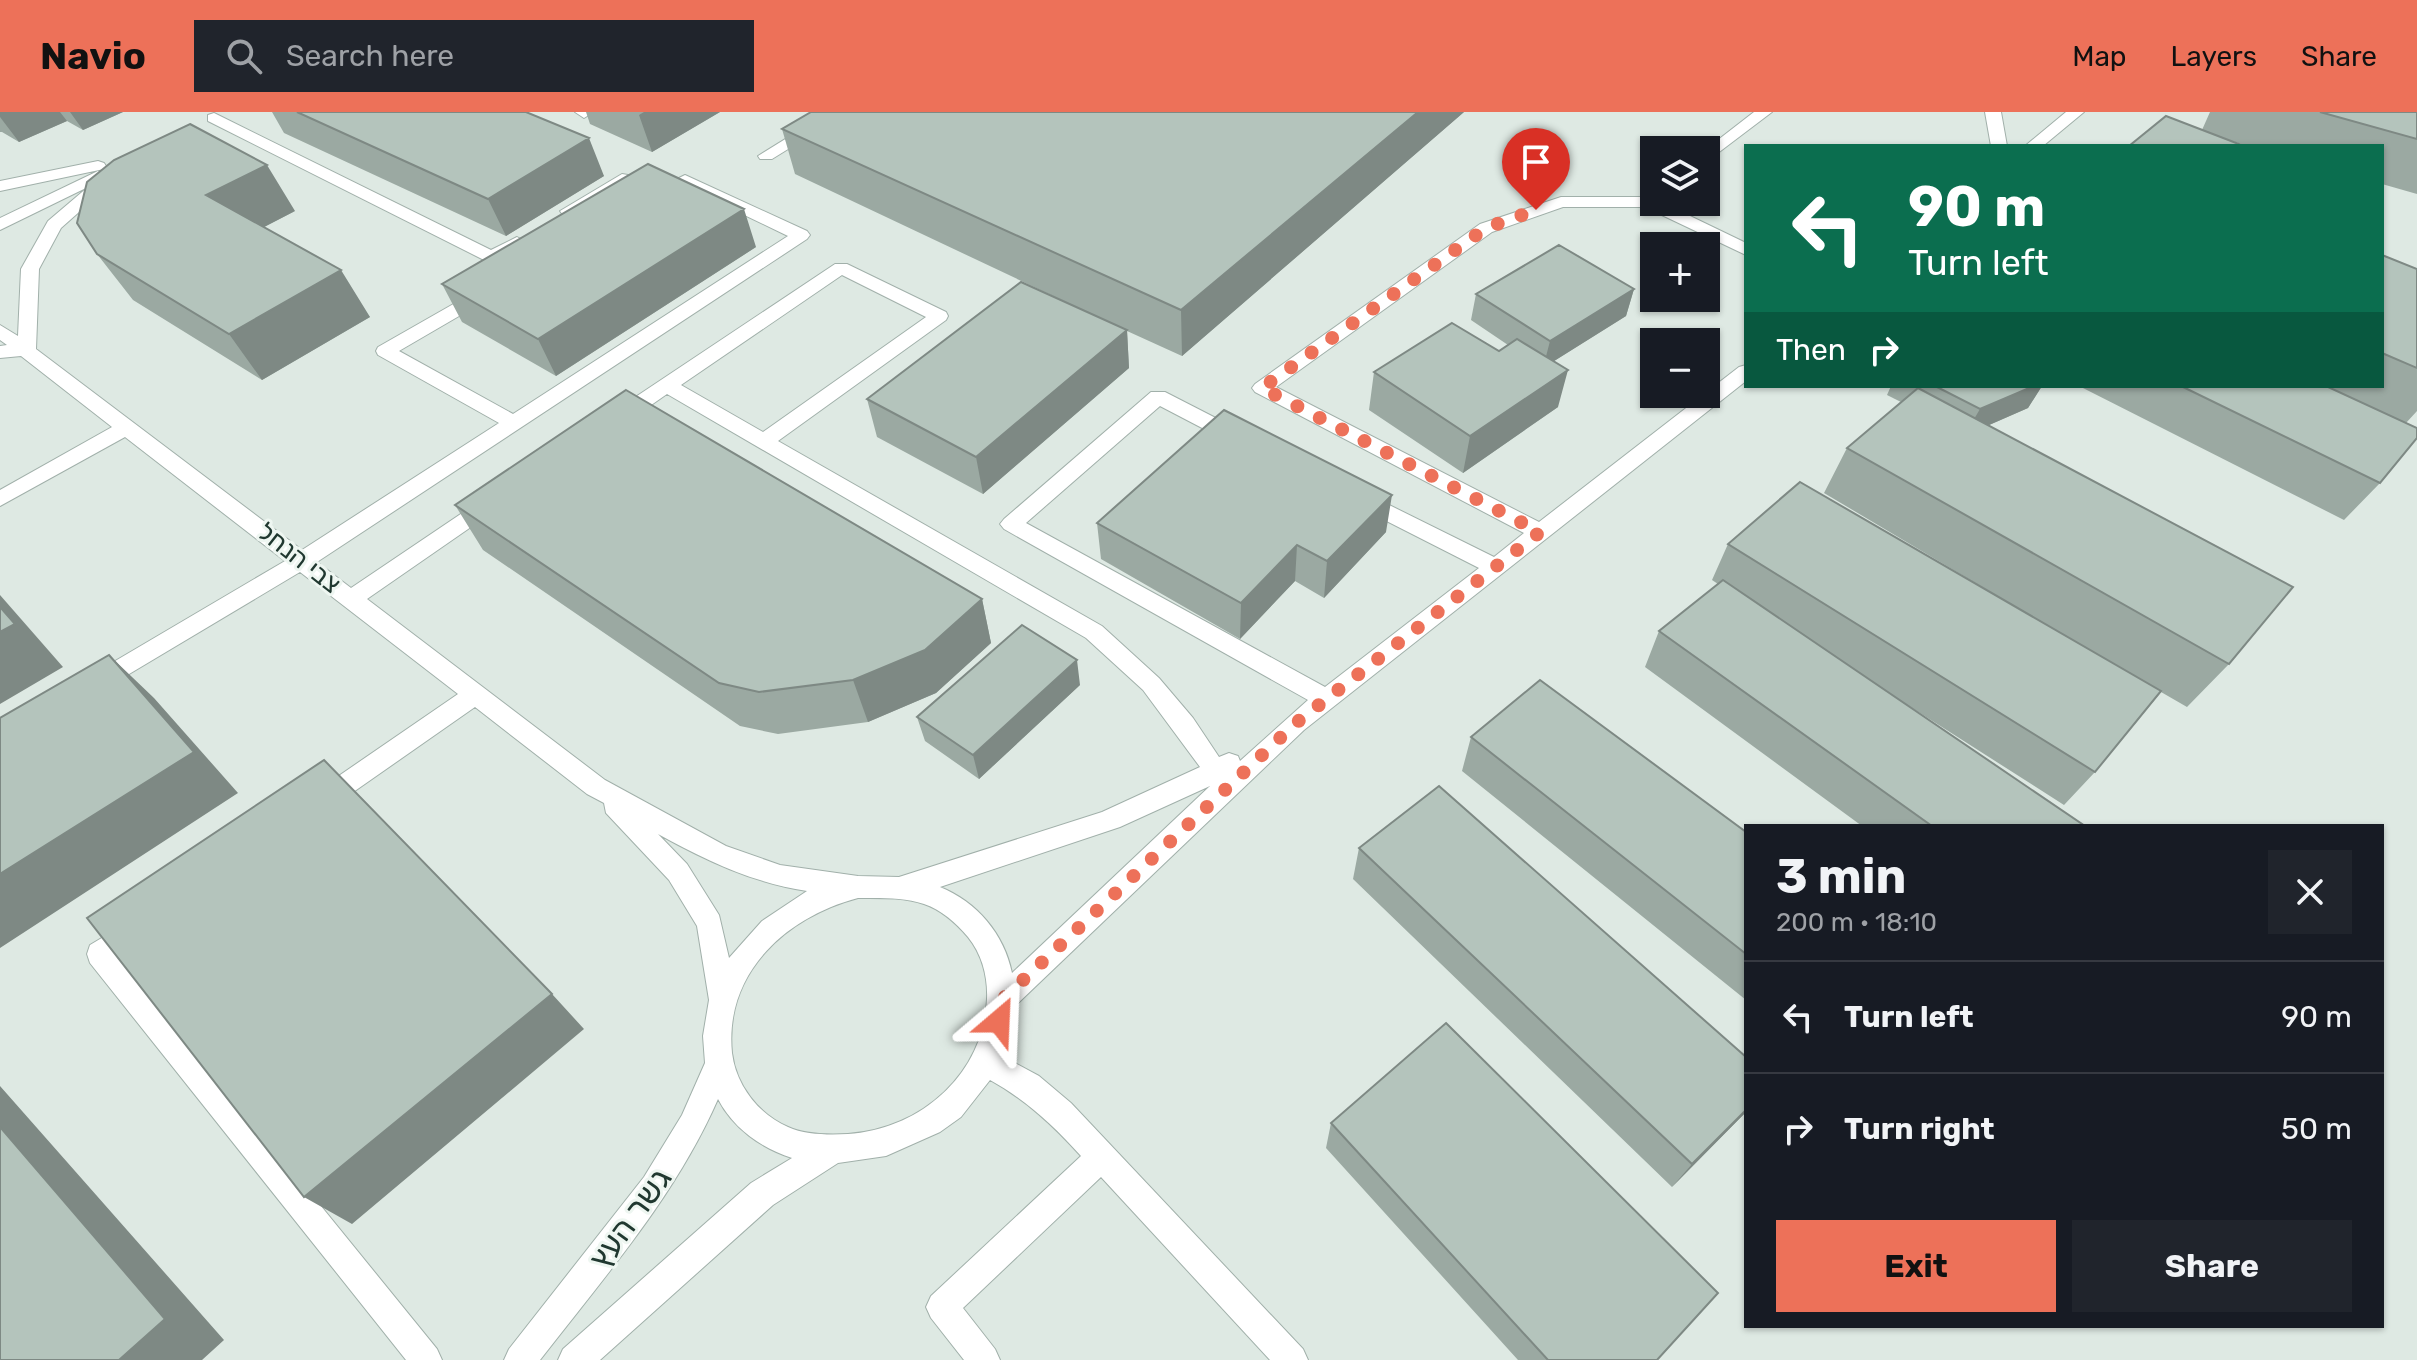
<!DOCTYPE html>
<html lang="en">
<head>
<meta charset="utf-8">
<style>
  body { margin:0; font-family:Rubik,Heebo,sans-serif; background:#20242c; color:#f1f3f6; height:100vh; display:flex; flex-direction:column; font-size:30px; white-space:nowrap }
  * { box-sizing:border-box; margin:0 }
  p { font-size:26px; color:#9ea1a6 }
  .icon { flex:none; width:44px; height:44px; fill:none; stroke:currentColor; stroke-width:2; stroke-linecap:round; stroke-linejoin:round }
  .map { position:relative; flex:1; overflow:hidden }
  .drawer { position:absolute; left:1744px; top:712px; width:640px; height:504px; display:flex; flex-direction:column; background:#171b24; border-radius:0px; box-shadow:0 2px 6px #0004 }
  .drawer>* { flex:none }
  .banner { position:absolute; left:1744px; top:32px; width:640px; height:244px; border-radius:0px; box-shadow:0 2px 6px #0004; background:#0b6e4f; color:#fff; overflow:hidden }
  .controls { position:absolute; left:1640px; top:24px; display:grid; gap:16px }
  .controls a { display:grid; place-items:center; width:80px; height:80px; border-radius:0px; background:#171b24; box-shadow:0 2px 6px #0004; font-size:40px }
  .pin { position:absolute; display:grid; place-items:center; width:68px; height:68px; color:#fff; margin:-82px -34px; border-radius:50% 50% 50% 0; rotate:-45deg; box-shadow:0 0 8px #0007 }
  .pin .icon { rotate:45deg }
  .me { position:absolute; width:88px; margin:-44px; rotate:26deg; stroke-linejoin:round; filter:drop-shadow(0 0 6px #0008) }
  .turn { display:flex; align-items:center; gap:28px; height:168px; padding:0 32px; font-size:36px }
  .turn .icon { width:104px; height:104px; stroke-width:2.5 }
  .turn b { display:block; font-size:56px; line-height:68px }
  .then { display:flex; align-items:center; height:76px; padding:0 32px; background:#0003; gap:16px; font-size:30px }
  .round { display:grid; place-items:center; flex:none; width:84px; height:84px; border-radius:0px; background:#20242c }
  .overview { display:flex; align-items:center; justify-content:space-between; height:136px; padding:0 32px }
  h1 { font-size:48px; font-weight:700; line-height:60px }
  .action { display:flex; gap:16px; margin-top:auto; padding:16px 32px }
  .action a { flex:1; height:92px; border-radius:0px; background:#ed7159; color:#111; font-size:32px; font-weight:700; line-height:92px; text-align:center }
  .action a+a { background:#20242c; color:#f1f3f6 }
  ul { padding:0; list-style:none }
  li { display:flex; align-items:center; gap:24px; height:112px; padding:0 32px; border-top:2px solid #363941 }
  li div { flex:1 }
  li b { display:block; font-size:30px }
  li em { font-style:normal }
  header { display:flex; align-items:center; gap:48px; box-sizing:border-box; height:112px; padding:0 40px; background:#ed7159; color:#111 }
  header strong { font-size:38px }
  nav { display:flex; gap:44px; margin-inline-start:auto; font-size:28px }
  .search { width:560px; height:72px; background:#20242c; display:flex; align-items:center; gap:20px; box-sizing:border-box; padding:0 28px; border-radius:0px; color:#9ea1a6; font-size:30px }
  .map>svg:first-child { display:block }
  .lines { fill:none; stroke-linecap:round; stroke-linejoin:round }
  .minor-casing { stroke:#a1b0aa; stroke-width:2 }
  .minor { fill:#fff; fill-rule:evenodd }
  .wall { fill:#9ba9a2 }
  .shaded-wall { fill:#7e8984 }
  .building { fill:#b4c4bc; stroke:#7e8984; stroke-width:2 }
  .route { stroke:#ed7159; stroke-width:14; stroke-dasharray:0 25.2 }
  .labels { text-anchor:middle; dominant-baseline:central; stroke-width:6; stroke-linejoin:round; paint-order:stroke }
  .street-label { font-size:26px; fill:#203830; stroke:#eef6f1 }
  .near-street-label { font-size:32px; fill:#203830; stroke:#eef6f1 }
</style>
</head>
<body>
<header>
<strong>Navio</strong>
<div class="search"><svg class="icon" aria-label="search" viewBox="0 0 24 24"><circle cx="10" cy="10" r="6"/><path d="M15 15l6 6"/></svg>Search here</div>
<nav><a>Map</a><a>Layers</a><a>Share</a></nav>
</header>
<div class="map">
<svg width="2417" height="1248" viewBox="0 0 2417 1248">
  <rect width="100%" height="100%" fill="#dee9e3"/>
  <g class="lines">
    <g class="minor-casing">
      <path id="minor" d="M 575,0 L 591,0 L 592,1 L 584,6 Z
        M 829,0 L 848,0 L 772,47 L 760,47 L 758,44 Z
        M 1754,0 L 1772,0 L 1706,50 L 1705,38 Z
        M 1985,0 L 2001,0 L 2007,34 L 1991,34 Z
        M 2066,0 L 2084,0 L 2043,34 L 2025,34 Z
        M 214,1 L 491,138 L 517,125 L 526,130 L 498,149 L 486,149 L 208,9 L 208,3 Z
        M 98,49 L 104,51 L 106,54 L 104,57 L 0,79 L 0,69 Z
        M 98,59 L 114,69 L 61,116 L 39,157 L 36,237 L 302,438 L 499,311 L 378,243 L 376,239 L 378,235 L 478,178 L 490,178 L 493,182 L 490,186 L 399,239 L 513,302 L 788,124 L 686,75 L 655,90 L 647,85 L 649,81 L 685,63 L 807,119 L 810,123 L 807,127 L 317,450 L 351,476 L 483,387 L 497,387 L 500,392 L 497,397 L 367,487 L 605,668 L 726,734 L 780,753 L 858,764 L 899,765 L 1102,700 L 1200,655 L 1143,578 L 1086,526 L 667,282 L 624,312 L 610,312 L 607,307 L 610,302 L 835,152 L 847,152 L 946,200 L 948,204 L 946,208 L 778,329 L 1102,514 L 1159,566 L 1193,606 L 1219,645 L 1229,641 L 1238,644 L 1240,649 L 1308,588 L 1004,417 L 1000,412 L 1004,407 L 1151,280 L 1165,280 L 1243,320 L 1246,325 L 1243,330 L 1229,330 L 1160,294 L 1026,411 L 1325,575 L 1479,456 L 1355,393 L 1352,388 L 1355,383 L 1369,383 L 1494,445 L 1524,421 L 1255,280 L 1252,276 L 1255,272 L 1480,112 L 1561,85 L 1644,85 L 1654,80 L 1654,90 L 1661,90 L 1746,131 L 1746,143 L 1645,95 L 1563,95 L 1492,120 L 1276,275 L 1539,410 L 1739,255 L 1746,253 L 1746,269 L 1304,618 L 1014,895 L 1008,928 L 1002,944 L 1039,964 L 1071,991 L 1303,1237 L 1308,1248 L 1270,1248 L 1101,1065 L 963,1196 L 995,1237 L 1000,1248 L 964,1248 L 931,1206 L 926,1195 L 931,1184 L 1081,1044 C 1053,1013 1026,988 990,968 L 961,1005 L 940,1020 L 886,1044 L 838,1051 L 773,1093 L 600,1248 L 558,1248 L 563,1237 L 751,1071 L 792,1046 C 761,1036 733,1016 718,987 C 675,1085 605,1164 540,1248 L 504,1248 L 509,1237 L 644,1065 L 682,1003 L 705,951 L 703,924 L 709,888 L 697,814 L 669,768 L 606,701 L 604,691 L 587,682 L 475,595 L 329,697 L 320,700 L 311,697 L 308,690 L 311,683 L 458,582 L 300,460 L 104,577 L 96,580 L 88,577 L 84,571 L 88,565 L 285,449 L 125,325 L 0,394 L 0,378 L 112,315 L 21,244 L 0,246 L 0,234 L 7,233 L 0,228 L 0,213 L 18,224 L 21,157 L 48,109 L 88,75 L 0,118 L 0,106 ZM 842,163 L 926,205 L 763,320 L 681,273 ZM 1210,674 L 1012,861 C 1004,822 977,790 940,775 L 1120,715 ZM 658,722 C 705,748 753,771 807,779 L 762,809 L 729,846 L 719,803 L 687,752 ZM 858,786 C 880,786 903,785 924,792 C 942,798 956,811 968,825 C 982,842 988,865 987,887 C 984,961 922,1017 848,1022 C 830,1023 805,1023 788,1015 C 758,1002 736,973 732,941 C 724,861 786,805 858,786 Z
        M 622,62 L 628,63 L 630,67 L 628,71 L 575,103 L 563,103 L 560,99 Z
        M 135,806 L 144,810 L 148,818 L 144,826 L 118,844 L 437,1237 L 442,1248 L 406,1248 L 90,851 L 87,842 L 90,833 Z"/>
    </g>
    <use href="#minor" class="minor"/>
  </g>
  <path class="wall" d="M 0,0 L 123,0 L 83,18 L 67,9 L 19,30 L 2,20 L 0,20 Z
    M 272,0 L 526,0 L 604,64 L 506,124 L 284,21 Z
    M 586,0 L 720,0 L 652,40 L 590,12 Z
    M 811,0 L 1464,0 L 1182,244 L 1127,219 L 1129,256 L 983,382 L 877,325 L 867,287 L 1102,207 L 795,62 L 782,17 Z
    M 2210,0 L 2417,0 L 2417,82 L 2382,72 L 2382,34 L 2248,34 L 2232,29 L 2202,18 Z
    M 295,99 L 264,115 L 370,205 L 262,268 L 133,188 L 97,142 Z
    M 756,135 L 556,264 L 462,210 L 442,172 Z
    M 2382,143 L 2417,157 L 2417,299 L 2406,311 L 2380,371 L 2344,408 L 2079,274 L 2382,274 Z
    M 1634,177 L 1626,204 L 1554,249 L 1558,295 L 1463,361 L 1369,298 L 1374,260 L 1499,239 L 1508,233 L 1471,208 L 1476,182 Z
    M 1891,274 L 2042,274 L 2028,296 L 1989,313 L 2229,552 L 2187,595 L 2161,580 L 2095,660 L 2064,693 L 1895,585 L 2085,714 L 1862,714 L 1645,555 L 1659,519 L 1718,472 L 1712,468 L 1728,432 L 2048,514 L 1824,381 L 1847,336 L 1901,290 L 1887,283 Z
    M 455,393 L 982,487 L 991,531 L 936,581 L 868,610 L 778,622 L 740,614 L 483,438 Z
    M 1097,411 L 1386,420 L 1324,486 L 1295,469 L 1240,527 L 1101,447 Z
    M 1080,573 L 979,667 L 925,629 L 917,605 Z
    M 1471,625 L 1746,720 L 1746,888 L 1462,659 Z
    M 1359,736 L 1746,1000 L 1672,1075 L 1353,767 Z
    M 1331,1011 L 1657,1248 L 1518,1248 L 1326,1036 Z"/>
  <path class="shaded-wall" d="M 0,0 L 60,0 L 67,9 L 19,30 L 0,5 Z
    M 70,0 L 123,0 L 83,18 Z
    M 644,0 L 720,0 L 652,40 L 639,3 Z
    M 1418,0 L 1464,0 L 1182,244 L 1181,198 Z
    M 589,26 L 604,64 L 506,124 L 488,87 Z
    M 267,53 L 295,99 L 237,129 L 206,83 Z
    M 744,97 L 756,135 L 556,264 L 538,227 Z
    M 341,158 L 370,205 L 262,268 L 229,222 Z
    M 1634,177 L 1626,204 L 1543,256 L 1550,229 Z
    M 1127,218 L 1129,256 L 983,382 L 976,345 Z
    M 1568,258 L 1558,295 L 1463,361 L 1470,324 Z
    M 2034,274 L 2042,274 L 2028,296 L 1964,324 L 1980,297 Z
    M 1392,383 L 1386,420 L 1324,486 L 1327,449 Z
    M 1297,433 L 1295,469 L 1240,527 L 1241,491 Z
    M 0,483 L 63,555 L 0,592 Z
    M 982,487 L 991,531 L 936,581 L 868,610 L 853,568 Z
    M 109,543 L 154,586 L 238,681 L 0,836 L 0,762 Z
    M 1077,548 L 1080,573 L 979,667 L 973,643 Z
    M 552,882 L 584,917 L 352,1112 L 304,1085 Z
    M 0,974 L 224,1228 L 202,1248 L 119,1248 L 0,1015 Z
    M 1746,998 L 1746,1000 L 1672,1075 L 1692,1052 Z"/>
  <path class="building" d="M 297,0 L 526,0 L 589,26 L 488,87 Z
    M 811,0 L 1418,0 L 1181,198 L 782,17 Z
    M 2320,0 L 2417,0 L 2417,27 Z
    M 2166,4 L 2244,34 L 2129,34 Z
    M 190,12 L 267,53 L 206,83 L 341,158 L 229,222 L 97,142 L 77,111 L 87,70 L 114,48 Z
    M 648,52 L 744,97 L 538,227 L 442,172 Z
    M 1559,133 L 1634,177 L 1550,229 L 1476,182 Z
    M 2382,143 L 2417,157 L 2417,256 L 2382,241 Z
    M 1021,170 L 1127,218 L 976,345 L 867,287 Z
    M 1452,211 L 1499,239 L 1517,227 L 1568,258 L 1470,324 L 1374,260 Z
    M 1935,274 L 2034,274 L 1980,297 Z
    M 2181,274 L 2326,274 L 2417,316 L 2417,326 L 2380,371 Z
    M 1918,276 L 2293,475 L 2229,552 L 1847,336 Z
    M 626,278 L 982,487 L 925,538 L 853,568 L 759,580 L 719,571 L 455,393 Z
    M 1224,298 L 1392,383 L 1327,449 L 1297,433 L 1241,491 L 1097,411 Z
    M 1800,370 L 2161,579 L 2095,660 L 1728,432 Z
    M 1723,468 L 2085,714 L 1932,714 L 1659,519 Z
    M 0,495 L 15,512 L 0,520 Z
    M 1022,513 L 1077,548 L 973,643 L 917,605 Z
    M 109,543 L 194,640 L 0,762 L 0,606 Z
    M 1540,568 L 1746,720 L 1746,842 L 1471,625 Z
    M 324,648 L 552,882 L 304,1085 L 87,806 Z
    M 1439,674 L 1746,945 L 1746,998 L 1692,1052 L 1359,736 Z
    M 1446,911 L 1718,1181 L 1657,1248 L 1548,1248 L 1331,1011 Z
    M 0,1015 L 165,1207 L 119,1248 L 0,1248 Z"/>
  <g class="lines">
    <path class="route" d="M 999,909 L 1003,887 L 1296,611 L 1540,420 L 1262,276 L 1486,116 L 1536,98"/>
  </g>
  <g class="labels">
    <g class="street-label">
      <text transform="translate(299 446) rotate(38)">צבי הנחל</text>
    </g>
    <g class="near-street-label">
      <text transform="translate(630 1106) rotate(-54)">גשר העץ</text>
    </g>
  </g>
</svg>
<div class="controls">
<a><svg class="icon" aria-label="layers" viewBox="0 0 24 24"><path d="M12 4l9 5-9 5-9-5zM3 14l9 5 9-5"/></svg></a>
<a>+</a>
<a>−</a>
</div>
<div class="pin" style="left:1536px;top:98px;background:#d93025"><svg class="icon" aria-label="arrive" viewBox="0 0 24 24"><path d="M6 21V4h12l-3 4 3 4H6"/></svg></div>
<svg class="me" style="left:999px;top:909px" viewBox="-20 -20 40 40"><path d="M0-17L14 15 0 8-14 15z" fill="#ed7159" stroke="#fff" stroke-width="4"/></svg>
<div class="banner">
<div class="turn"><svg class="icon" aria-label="left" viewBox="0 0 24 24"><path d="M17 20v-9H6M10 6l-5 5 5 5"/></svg><div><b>90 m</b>Turn left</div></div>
<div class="then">Then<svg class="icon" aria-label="right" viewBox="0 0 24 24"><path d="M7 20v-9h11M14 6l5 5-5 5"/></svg></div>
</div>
<section class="drawer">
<div class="overview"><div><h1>3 min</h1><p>200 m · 18:10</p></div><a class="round"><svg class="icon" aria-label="close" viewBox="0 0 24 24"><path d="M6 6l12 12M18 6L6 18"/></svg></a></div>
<ul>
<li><svg class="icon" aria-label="left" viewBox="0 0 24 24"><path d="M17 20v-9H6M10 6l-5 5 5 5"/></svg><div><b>Turn left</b></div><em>90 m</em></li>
<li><svg class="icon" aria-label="right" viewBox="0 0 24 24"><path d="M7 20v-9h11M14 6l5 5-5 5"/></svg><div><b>Turn right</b></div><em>50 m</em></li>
</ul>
<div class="action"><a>Exit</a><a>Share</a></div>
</section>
</div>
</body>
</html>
